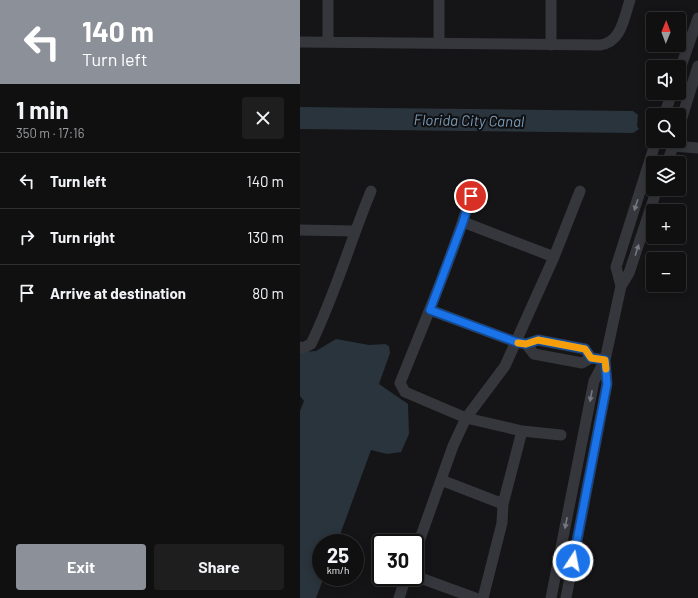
<!DOCTYPE html>
<html lang="en">
<head>
<meta charset="utf-8">
<style>
  body { margin:0; font-family:Barlow,sans-serif; background:#1e1e1f; color:#f1f3f6; height:100vh; display:flex; flex-direction:column; font-size:15px; white-space:nowrap }
  * { box-sizing:border-box; margin:0 }
  p { font-size:13px; color:#9c9d9f }
  .icon { flex:none; width:22px; height:22px; fill:none; stroke:currentColor; stroke-width:2; stroke-linecap:round; stroke-linejoin:round }
  .map { position:relative; flex:1; overflow:hidden }
  .drawer { display:flex; flex-direction:column; background:#101011; width:300px }
  .drawer>* { flex:none }
  .guide { background:#8c9099; color:#fff; overflow:hidden }
  .needle { width:26px; rotate:1deg }
  .fabs { position:absolute; left:346px; top:12px; display:grid; gap:8px }
  .fabs a { display:grid; place-items:center; width:40px; height:40px; border-radius:4px; background:#101011; box-shadow:0 2px 10px #0003,0 0 0 1px #303031; font-size:20px }
  .speed { position:absolute; left:12px; top:534px; display:flex; gap:8px; font-size:20px; font-weight:700; text-align:center }
  .speed>* { display:grid; place-content:center; width:52px; height:52px; border-radius:50%; background:#101011; box-shadow:0 2px 10px #0003,0 0 0 1px #303031; line-height:1 }
  .speed small { font-size:10px; font-weight:400 }
  .speed .limit { border:2px solid #111; border-radius:6px; background:#fff; color:#111 }
  .pin { position:absolute; display:grid; place-items:center; width:34px; height:34px; color:#fff; margin:-17px; border:2px solid #fff; border-radius:50%; box-shadow:0 1px 4px #0007 }
  .me { position:absolute; width:44px; margin:-22px; rotate:11deg; stroke-linejoin:round; filter:drop-shadow(0 0 3px #0008) }
  .turn { display:flex; align-items:center; gap:14px; height:84px; padding:0 16px; font-size:18px }
  .turn .icon { width:52px; height:52px; stroke-width:2.5 }
  .turn b { display:block; font-size:28px; line-height:34px }
  .round { display:grid; place-items:center; flex:none; width:42px; height:42px; border-radius:4px; background:#1e1e1f }
  .overview { display:flex; align-items:center; justify-content:space-between; height:68px; padding:0 16px }
  h1 { font-size:24px; font-weight:700; line-height:30px }
  .cta { display:flex; gap:8px; margin-top:auto; padding:8px 16px }
  .cta a { flex:1; height:46px; border-radius:4px; background:#8c9099; color:#fff; font-size:16px; font-weight:700; line-height:46px; text-align:center }
  .cta a+a { background:#1e1e1f; color:#f1f3f6 }
  ul { padding:0; list-style:none }
  li { display:flex; align-items:center; gap:12px; height:56px; padding:0 16px; border-top:1px solid #303031 }
  li div { flex:1 }
  li b { display:block; font-size:15px }
  li em { font-style:normal }
  main { display:flex; flex:1; min-height:0 }
  .map>svg:first-child { display:block }
  .water { fill:#2a343c }
  .lines { fill:none; stroke-linecap:round; stroke-linejoin:round }
  .street { stroke:#36373c; stroke-width:11 }
  .oneway { fill:#747780 }
  .route-casing { stroke:#114b97; stroke-width:10 }
  .route { stroke:#1a73e8; stroke-width:7 }
  .slow { stroke:#f59e0b; stroke-width:7 }
  .labels { text-anchor:middle; dominant-baseline:central; stroke-width:4; stroke-linejoin:round; paint-order:stroke }
  .water-label { font-size:15px; font-style:italic; fill:#7a9ab6; stroke:#101012 }
</style>
</head>
<body>
<main>
<section class="drawer">
<div class="guide">
<div class="turn"><svg class="icon" aria-label="left" viewBox="0 0 24 24"><path d="M17 20v-9H6M10 6l-5 5 5 5"/></svg><div><b>140 m</b>Turn left</div></div>
</div>
<div class="overview"><div><h1>1 min</h1><p>350 m · 17:16</p></div><a class="round"><svg class="icon" aria-label="close" viewBox="0 0 24 24"><path d="M6 6l12 12M18 6L6 18"/></svg></a></div>
<ul>
<li><svg class="icon" aria-label="left" viewBox="0 0 24 24"><path d="M17 20v-9H6M10 6l-5 5 5 5"/></svg><div><b>Turn left</b></div><em>140 m</em></li>
<li><svg class="icon" aria-label="right" viewBox="0 0 24 24"><path d="M7 20v-9h11M14 6l5 5-5 5"/></svg><div><b>Turn right</b></div><em>130 m</em></li>
<li><svg class="icon" aria-label="arrive" viewBox="0 0 24 24"><path d="M6 21V4h12l-3 4 3 4H6"/></svg><div><b>Arrive at destination</b></div><em>80 m</em></li>
</ul>
<div class="cta"><a>Exit</a><a>Share</a></div>
</section>
<div class="map">
<svg width="398" height="598" viewBox="0 0 398 598">
  <rect width="100%" height="100%" fill="#151517"/>
  <path class="water" d="M 0,107 L 333,111 L 338,115 L 337,126 L 339,129 L 333,133 L 0,129 Z
    M 36,339 L 69,345 L 85,344 L 89,346 L 90,353 L 79,384 L 108,404 L 109,434 L 101,452 L 87,454 L 71,450 L 37,543 L 21,543 L 21,577 L 24,577 L 16,598 L 0,598 L 0,411 L 4,401 L 0,396 L 0,352 L 16,351 Z"/>
  <g class="lines">
    <path class="street" d="M 0,42 L 300,45 C 322,42 324,17 330,0
      M 28,42 L 28,0
      M 139,43 L 139,0
      M 251,45 L 251,0
      M 379,72 L 398,18
      M 364,115 L 372,93
      M 379,127 L 398,66
      M 373,146 L 398,148
      M 367,163 L 375,141
      M 171,196 C 151,260 125,321 100,383 L 105,392 L 166,418 L 222,431 L 203,504
      M 163,222 L 254,257
      M 0,230 L 55,231
      M 321,286 L 316,267 L 356,141
      M 130,310 L 216,342 L 226,344 L 238,340 L 285,349 L 291,358
      M 226,344 L 234,354 L 282,363 L 291,358 L 299,359
      M 0,347 L 3,348 L 11,344 C 35,295 50,242 71,191
      M 222,431 L 261,435
      M 141,480 L 203,504 L 202,523 L 183,598
      M 115,553 L 153,446 L 166,418 L 205,366 L 254,257 L 280,191
      M 115,576 L 175,598
      M 99,598 L 106,577
      M 251,598 L 294,381 L 305,360
      M 266,598 L 307,384 L 305,360 L 321,286 L 329,273 L 357,189"/>
  </g>
  <defs><path id="oneway-solid" d="M-6-.8H1V-3.2L6.5 0L1 3.2V.8H-6Z"/></defs>
  <g class="oneway">
    <use href="#oneway-solid" transform="translate(336 205) rotate(108)"/>
    <use href="#oneway-solid" transform="translate(337 250) rotate(-72)"/>
    <use href="#oneway-solid" transform="translate(291 396) rotate(101)"/>
    <use href="#oneway-solid" transform="translate(266 523) rotate(101)"/>
  </g>
  <g class="lines">
    <g class="route-casing">
      <path id="route" d="M 171,196 L 163,222 L 130,310 L 216,342 L 226,344 L 238,340 L 285,349 L 291,358 L 305,360 L 307,384 L 273,561"/>
    </g>
    <use href="#route" class="route"/>
    <path class="slow" d="M 218,343 L 226,344 L 238,340 L 285,349 L 291,358 L 305,360 L 306,369"/>
  </g>
  <g class="labels">
    <g class="water-label">
      <text transform="translate(169 120) rotate(1)">Florida City Canal</text>
    </g>
  </g>
</svg>
<div class="fabs">
<a><svg class="needle" viewBox="-14 -14 28 28"><path d="M0-13l5 13h-10z" fill="#e53935"/><path d="M0 13l5-13h-10z" fill="#9c9d9f"/></svg></a>
<a><svg class="icon" aria-label="sound" viewBox="0 0 24 24"><path d="M4 9h4l5-4v14l-5-4H4zM17 9q2 3 0 6"/></svg></a>
<a><svg class="icon" aria-label="search" viewBox="0 0 24 24"><circle cx="10" cy="10" r="6"/><path d="M15 15l6 6"/></svg></a>
<a><svg class="icon" aria-label="layers" viewBox="0 0 24 24"><path d="M12 4l9 5-9 5-9-5zM3 14l9 5 9-5"/></svg></a>
<a>+</a>
<a>−</a>
</div>
<div class="speed"><div>25<small>km/h</small></div><div class="limit">30</div></div>
<div class="pin" style="left:171px;top:196px;background:#d93025"><svg class="icon" aria-label="arrive" viewBox="0 0 24 24"><path d="M6 21V4h12l-3 4 3 4H6"/></svg></div>
<svg class="me" style="left:273px;top:561px" viewBox="-20 -20 40 40"><circle r="17" fill="#1a73e8" stroke="#fff" stroke-width="3"/><path d="M0-11L8 9 0 5-8 9z" fill="#fff"/></svg>
</div>
</main>
</body>
</html>
